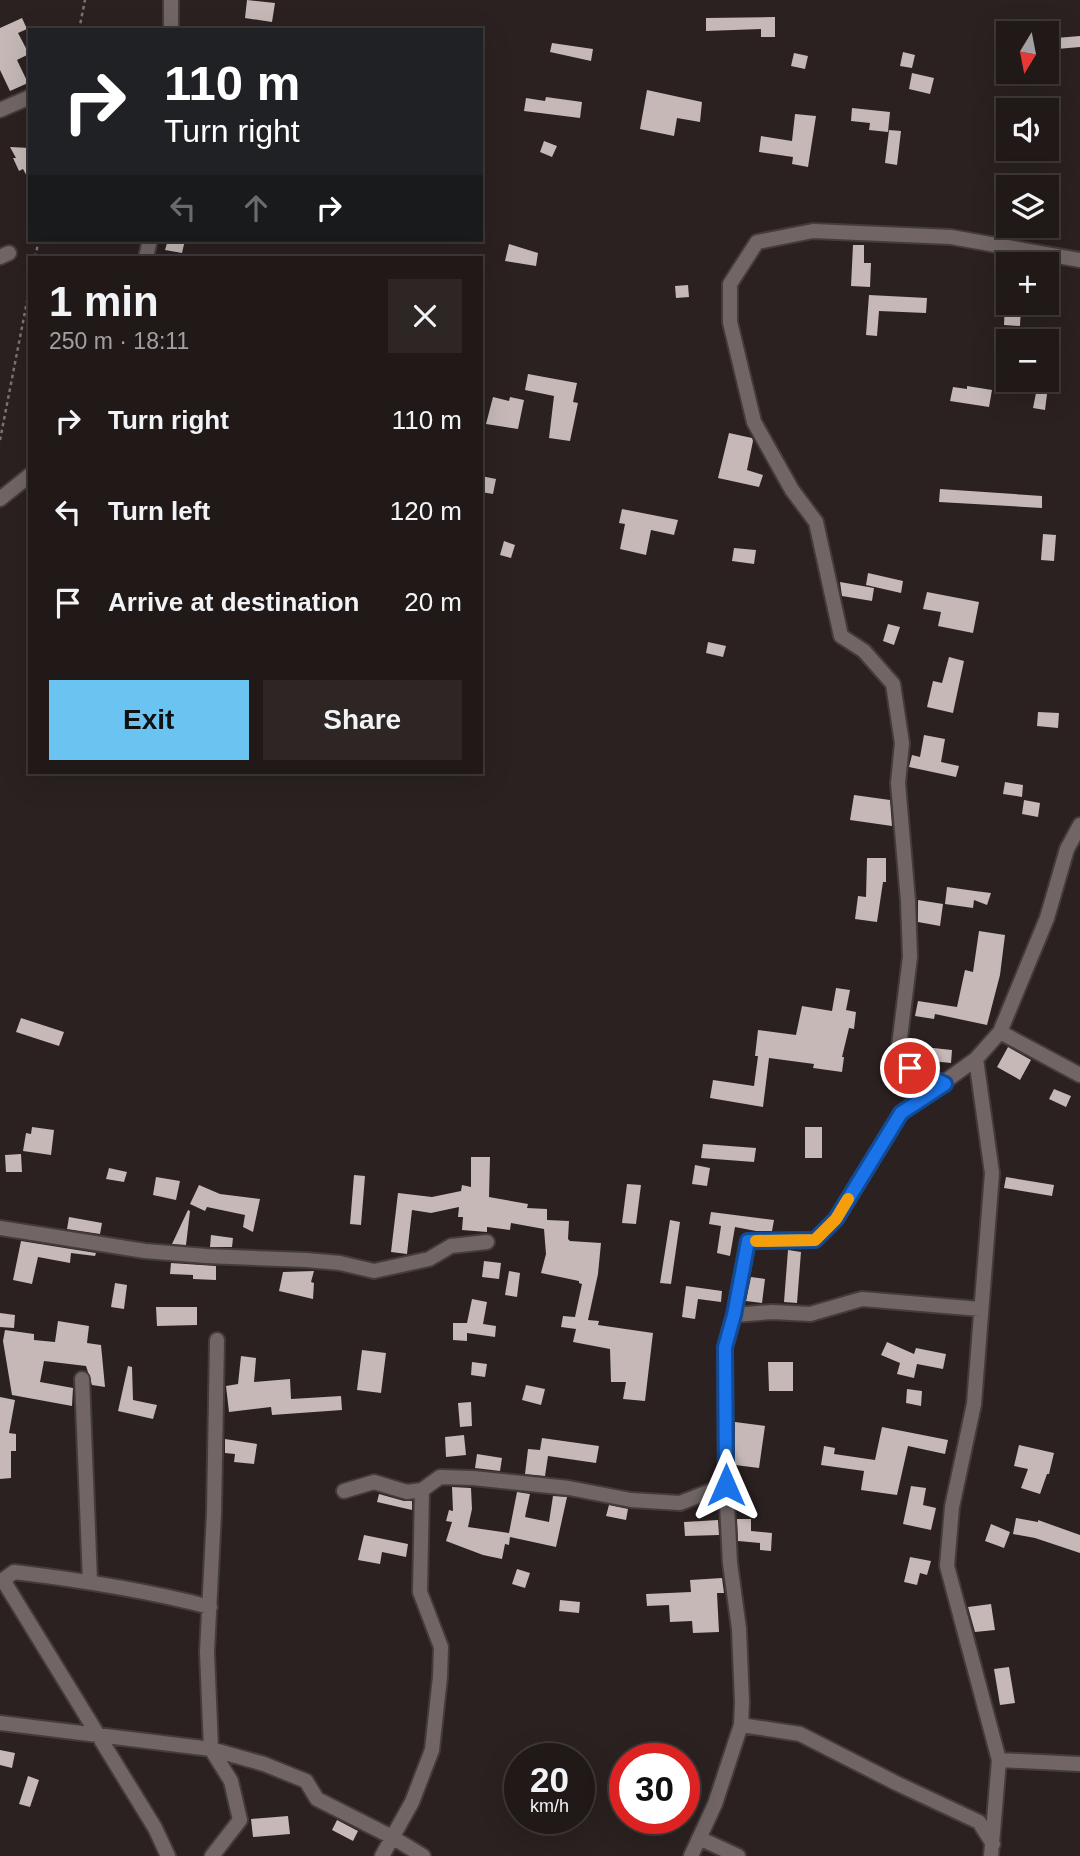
<!DOCTYPE html>
<html lang="en">
<head>
<meta charset="utf-8">
<style>
  body { margin:0; font-family:Arial,sans-serif; background:#2d2625; color:#f1f3f6; height:100vh; display:flex; flex-direction:column; font-size:26px; white-space:nowrap }
  * { box-sizing:border-box; margin:0 }
  p { font-size:23px; color:#a2a0a2 }
  .icon { flex:none; width:38px; height:38px; fill:none; stroke:currentColor; stroke-width:2; stroke-linecap:round; stroke-linejoin:round }
  .map { position:relative; flex:1; overflow:hidden }
  .drawer { position:absolute; left:28px; top:256px; width:455px; height:518px; display:flex; flex-direction:column; background:#201918; border-radius:0px; box-shadow:0 7px 28px #0002,0 0 0 2px #3d3837 }
  .drawer>* { flex:none }
  .top-card { position:absolute; left:28px; top:28px; width:455px; height:214px; border-radius:0px; box-shadow:0 7px 28px #0002,0 0 0 2px #3d3837; background:#202124; color:#fff; overflow:hidden }
  .needle { width:46px; rotate:190deg }
  .fabs { position:absolute; left:996px; top:21px; display:grid; gap:14px }
  .fabs a { display:grid; place-items:center; width:63px; height:63px; border-radius:0px; background:#201918; box-shadow:0 7px 28px #0002,0 0 0 2px #3d3837; font-size:35px }
  .speed { position:absolute; left:504px; top:1743px; display:flex; gap:14px; font-size:35px; font-weight:700; text-align:center }
  .speed>* { display:grid; place-content:center; width:91px; height:91px; border-radius:50%; background:#201918; box-shadow:0 7px 28px #0002,0 0 0 2px #3d3837; line-height:1 }
  .speed small { font-size:18px; font-weight:400 }
  .speed .limit { border:10px solid #d22; background:#fff; color:#111 }
  .pin { position:absolute; display:grid; place-items:center; width:60px; height:60px; color:#fff; margin:-30px; border:4px solid #fff; border-radius:50%; box-shadow:0 2px 7px #0007 }
  .me { position:absolute; width:77px; margin:-38px; rotate:0deg; stroke-linejoin:round; filter:drop-shadow(0 0 5px #0008) }
  .turn { display:flex; align-items:center; gap:24px; height:147px; padding:0 21px; font-size:32px }
  .turn .icon { width:91px; height:91px; stroke-width:2.5 }
  .turn b { display:block; font-size:49px; line-height:60px }
  .lanes { display:flex; align-items:center; height:66px; padding:0 21px; background:#0003; justify-content:center; gap:35px; direction:ltr }
  .lanes .off { opacity:.35 }
  .round { display:grid; place-items:center; flex:none; width:74px; height:74px; border-radius:0px; background:#2d2625 }
  .headline { display:flex; align-items:center; justify-content:space-between; height:119px; padding:0 21px }
  h1 { font-size:42px; font-weight:700; line-height:52px }
  .button { display:flex; gap:14px; margin-top:auto; padding:14px 21px }
  .button a { flex:1; height:80px; border-radius:0px; background:#6bc3f2; color:#111; font-size:28px; font-weight:700; line-height:80px; text-align:center }
  .button a+a { background:#2d2625; color:#f1f3f6 }
  ul { padding:0; list-style:none }
  li { display:flex; align-items:center; gap:21px; height:91px; padding:0 21px }
  li div { flex:1 }
  li b { display:block; font-size:26px }
  li em { font-style:normal }
  .map>svg:first-child { display:block }
  .building { fill:#c5b8b7 }
  .lines { fill:none; stroke-linecap:round; stroke-linejoin:round }
  .street-casing { stroke:#443c3c; stroke-width:18 }
  .path { stroke:#7c7473; stroke-width:2.5; stroke-dasharray:3.5 3.5; stroke-linecap:butt }
  .street { stroke:#716665; stroke-width:14 }
  .route-casing { stroke:#114b97; stroke-width:18 }
  .route { stroke:#1a73e8; stroke-width:12 }
  .slow { stroke:#f59e0b; stroke-width:12 }
</style>
</head>
<body>
<div class="map">
<svg width="1080" height="1856" viewBox="0 0 1080 1856">
  <rect width="100%" height="100%" fill="#2a2120"/>
  <path class="building" d="M 247,0 L 275,3 L 272,22 L 245,18 Z
    M 775,17 L 775,37 L 761,37 L 761,29 L 706,31 L 706,18 Z
    M 22,18 L 27,29 L 18,33 L 29,54 L 17,60 L 28,83 L 10,91 L 0,70 L 0,28 Z
    M 1080,36 L 1080,47 L 1057,49 L 1056,38 Z
    M 552,43 L 593,49 L 591,61 L 550,52 Z
    M 903,52 L 915,55 L 912,68 L 900,66 Z
    M 794,53 L 808,56 L 805,69 L 791,66 Z
    M 912,73 L 934,78 L 930,94 L 909,89 Z
    M 647,90 L 702,102 L 700,122 L 677,118 L 674,136 L 640,129 Z
    M 546,97 L 582,102 L 580,118 L 524,111 L 526,98 L 545,101 Z
    M 852,108 L 890,112 L 888,132 L 869,130 L 870,123 L 851,121 Z
    M 795,114 L 816,116 L 808,167 L 792,164 L 793,157 L 759,152 L 761,136 L 792,141 Z
    M 889,130 L 901,131 L 897,165 L 885,163 Z
    M 544,141 L 557,146 L 552,157 L 540,152 Z
    M 10,147 L 30,148 L 30,182 L 23,169 L 19,171 L 13,158 L 16,158 Z
    M 168,240 L 185,240 L 182,253 L 165,250 Z
    M 509,244 L 538,253 L 536,266 L 505,261 Z
    M 853,245 L 864,245 L 864,263 L 871,263 L 870,287 L 851,286 Z
    M 688,285 L 689,297 L 676,298 L 675,286 Z
    M 869,295 L 927,298 L 926,313 L 879,311 L 877,336 L 866,335 Z
    M 1005,305 L 1021,306 L 1020,326 L 1004,325 Z
    M 528,374 L 577,383 L 573,402 L 578,403 L 570,441 L 549,438 L 554,396 L 525,390 Z
    M 967,386 L 992,390 L 989,407 L 950,401 L 953,387 L 967,389 Z
    M 1036,393 L 1047,394 L 1045,410 L 1033,408 Z
    M 493,397 L 509,401 L 510,397 L 524,400 L 518,429 L 486,424 Z
    M 729,433 L 752,438 L 753,441 L 747,470 L 763,475 L 759,487 L 718,478 Z
    M 481,476 L 496,479 L 493,494 L 481,492 Z
    M 940,489 L 1042,496 L 1042,508 L 939,502 Z
    M 622,509 L 678,520 L 674,535 L 651,530 L 646,555 L 620,549 L 625,524 L 619,523 Z
    M 1043,534 L 1056,535 L 1054,561 L 1041,560 Z
    M 504,541 L 515,545 L 511,558 L 500,555 Z
    M 734,548 L 756,550 L 754,564 L 732,561 Z
    M 868,573 L 903,581 L 901,593 L 866,585 Z
    M 840,582 L 874,588 L 872,601 L 842,596 Z
    M 927,592 L 979,602 L 973,633 L 938,626 L 941,612 L 923,609 Z
    M 888,624 L 900,627 L 894,645 L 883,641 Z
    M 708,642 L 726,646 L 723,657 L 706,653 Z
    M 949,657 L 964,661 L 953,713 L 927,707 L 933,681 L 942,683 Z
    M 1038,712 L 1059,713 L 1058,728 L 1037,726 Z
    M 924,735 L 945,739 L 941,762 L 959,766 L 956,777 L 909,767 L 912,755 L 920,757 Z
    M 1005,782 L 1023,785 L 1022,797 L 1003,794 Z
    M 854,795 L 890,800 L 892,826 L 850,820 Z
    M 1024,800 L 1040,803 L 1038,817 L 1022,814 Z
    M 867,858 L 886,858 L 886,882 L 883,882 L 877,922 L 855,919 L 858,896 L 866,897 Z
    M 947,887 L 975,891 L 991,893 L 987,905 L 974,900 L 973,908 L 945,904 Z
    M 918,900 L 943,904 L 940,926 L 918,922 Z
    M 979,931 L 1005,935 L 1000,975 L 987,1025 L 935,1014 L 934,1019 L 915,1016 L 918,1001 L 957,1007 L 965,970 L 973,972 Z
    M 836,988 L 850,990 L 846,1010 L 856,1012 L 854,1029 L 849,1028 L 842,1057 L 844,1057 L 842,1072 L 813,1068 L 814,1064 L 769,1058 L 763,1107 L 710,1098 L 713,1080 L 754,1086 L 758,1056 L 755,1056 L 758,1030 L 796,1035 L 802,1006 L 832,1011 Z
    M 21,1018 L 64,1032 L 59,1046 L 16,1032 Z
    M 924,1047 L 952,1050 L 951,1063 L 922,1060 Z
    M 1008,1047 L 1031,1060 L 1020,1080 L 997,1067 Z
    M 1054,1089 L 1071,1096 L 1066,1107 L 1049,1099 Z
    M 32,1127 L 54,1130 L 51,1155 L 23,1151 L 26,1133 L 31,1134 Z
    M 805,1127 L 822,1127 L 822,1158 L 805,1158 Z
    M 703,1144 L 756,1148 L 754,1162 L 701,1158 Z
    M 21,1154 L 22,1172 L 6,1172 L 5,1155 Z
    M 471,1157 L 490,1157 L 489,1197 L 528,1204 L 527,1208 L 547,1209 L 547,1220 L 569,1221 L 568,1239 L 570,1241 L 601,1243 L 598,1274 L 588,1320 L 599,1321 L 598,1325 L 653,1333 L 645,1401 L 623,1399 L 626,1382 L 611,1382 L 610,1349 L 573,1342 L 576,1329 L 561,1327 L 563,1316 L 575,1317 L 582,1284 L 579,1283 L 579,1281 L 541,1273 L 546,1254 L 544,1229 L 511,1223 L 510,1230 L 487,1227 L 487,1232 L 462,1230 L 463,1217 L 458,1217 L 459,1207 L 431,1213 L 412,1210 L 407,1254 L 391,1252 L 398,1193 L 432,1197 L 461,1191 L 462,1185 L 471,1187 Z
    M 695,1165 L 710,1168 L 707,1186 L 692,1184 Z
    M 109,1168 L 127,1172 L 124,1182 L 106,1179 Z
    M 354,1175 L 365,1176 L 361,1225 L 350,1224 Z
    M 156,1177 L 180,1181 L 176,1200 L 153,1195 Z
    M 1006,1177 L 1054,1185 L 1052,1196 L 1004,1188 Z
    M 627,1184 L 641,1185 L 636,1224 L 622,1223 Z
    M 199,1185 L 220,1194 L 260,1199 L 253,1232 L 243,1227 L 245,1215 L 207,1207 L 205,1211 L 190,1204 Z
    M 188,1210 L 190,1211 L 186,1245 L 172,1244 Z
    M 711,1212 L 774,1220 L 772,1231 L 756,1231 L 735,1227 L 730,1256 L 717,1253 L 721,1226 L 709,1224 Z
    M 69,1217 L 102,1223 L 100,1234 L 67,1229 Z
    M 670,1220 L 680,1222 L 671,1284 L 660,1283 Z
    M 211,1235 L 233,1238 L 232,1247 L 210,1247 Z
    M 21,1241 L 96,1253 L 95,1256 L 71,1253 L 70,1263 L 38,1257 L 32,1284 L 13,1280 Z
    M 788,1250 L 801,1252 L 797,1303 L 784,1302 Z
    M 484,1261 L 501,1263 L 499,1279 L 482,1277 Z
    M 171,1263 L 216,1266 L 216,1280 L 193,1279 L 193,1275 L 170,1274 Z
    M 314,1271 L 311,1282 L 314,1283 L 313,1299 L 279,1291 L 283,1272 Z
    M 509,1271 L 520,1273 L 517,1297 L 505,1295 Z
    M 751,1277 L 765,1279 L 762,1303 L 746,1301 Z
    M 115,1283 L 127,1285 L 124,1309 L 111,1307 Z
    M 686,1286 L 722,1291 L 721,1302 L 698,1299 L 695,1319 L 682,1317 Z
    M 472,1299 L 487,1302 L 483,1324 L 496,1326 L 495,1337 L 467,1333 L 467,1341 L 453,1340 L 453,1323 L 467,1323 Z
    M 156,1307 L 197,1307 L 197,1325 L 157,1326 Z
    M 0,1313 L 15,1315 L 14,1328 L 0,1327 Z
    M 58,1321 L 89,1326 L 87,1343 L 101,1345 L 105,1387 L 92,1385 L 86,1366 L 44,1361 L 40,1382 L 73,1388 L 72,1406 L 12,1395 L 3,1341 L 5,1330 L 34,1334 L 34,1340 L 55,1342 Z
    M 887,1342 L 914,1354 L 916,1348 L 946,1354 L 943,1369 L 917,1364 L 914,1378 L 897,1374 L 900,1363 L 881,1355 Z
    M 362,1350 L 386,1353 L 381,1393 L 357,1390 Z
    M 241,1356 L 256,1358 L 254,1382 L 290,1379 L 291,1399 L 341,1396 L 342,1410 L 272,1415 L 271,1407 L 229,1412 L 226,1386 L 238,1384 Z
    M 472,1362 L 487,1364 L 485,1377 L 471,1375 Z
    M 768,1362 L 793,1362 L 793,1391 L 769,1391 Z
    M 128,1366 L 132,1367 L 133,1400 L 157,1405 L 153,1419 L 118,1411 Z
    M 526,1385 L 545,1389 L 541,1405 L 522,1400 Z
    M 907,1389 L 922,1391 L 921,1406 L 906,1403 Z
    M 0,1397 L 15,1400 L 9,1433 L 16,1434 L 16,1451 L 11,1451 L 11,1478 L 0,1479 Z
    M 471,1402 L 472,1426 L 460,1427 L 458,1403 Z
    M 735,1422 L 765,1426 L 759,1468 L 735,1465 Z
    M 882,1427 L 948,1440 L 945,1454 L 908,1446 L 897,1495 L 861,1490 L 864,1471 L 821,1465 L 824,1446 L 835,1448 L 834,1454 L 875,1460 Z
    M 464,1435 L 466,1455 L 446,1457 L 445,1437 Z
    M 542,1438 L 599,1446 L 596,1463 L 548,1456 L 545,1476 L 525,1474 L 528,1449 L 540,1450 Z
    M 225,1439 L 257,1444 L 254,1464 L 234,1462 L 235,1454 L 225,1453 Z
    M 1019,1445 L 1054,1453 L 1049,1474 L 1047,1474 L 1040,1494 L 1021,1488 L 1028,1469 L 1014,1466 Z
    M 477,1454 L 502,1458 L 500,1471 L 475,1468 Z
    M 911,1486 L 926,1488 L 923,1505 L 936,1508 L 931,1530 L 903,1524 Z
    M 452,1487 L 471,1488 L 472,1509 L 468,1527 L 509,1533 L 517,1492 L 530,1494 L 525,1517 L 549,1522 L 553,1496 L 567,1497 L 556,1547 L 510,1537 L 509,1545 L 505,1544 L 502,1559 L 483,1555 L 446,1541 L 452,1522 L 446,1521 L 449,1510 L 453,1511 Z
    M 379,1494 L 404,1501 L 412,1501 L 412,1510 L 377,1502 Z
    M 609,1505 L 628,1509 L 626,1520 L 606,1516 Z
    M 1016,1518 L 1038,1522 L 1038,1520 L 1080,1535 L 1080,1553 L 1035,1538 L 1013,1534 Z
    M 737,1519 L 751,1519 L 751,1531 L 772,1533 L 771,1551 L 760,1550 L 760,1543 L 738,1541 Z
    M 718,1520 L 719,1535 L 685,1536 L 684,1522 Z
    M 991,1524 L 1010,1532 L 1004,1548 L 985,1541 Z
    M 364,1535 L 408,1544 L 406,1557 L 382,1552 L 380,1564 L 358,1560 Z
    M 910,1557 L 931,1561 L 927,1575 L 920,1573 L 917,1585 L 904,1582 Z
    M 517,1569 L 530,1573 L 525,1588 L 512,1584 Z
    M 722,1578 L 724,1593 L 717,1593 L 719,1632 L 693,1633 L 692,1621 L 670,1622 L 669,1605 L 647,1606 L 646,1594 L 691,1592 L 690,1580 Z
    M 560,1600 L 580,1602 L 579,1613 L 559,1611 Z
    M 991,1604 L 995,1630 L 975,1632 L 968,1607 Z
    M 1009,1667 L 1015,1703 L 1000,1705 L 994,1669 Z
    M 0,1750 L 15,1753 L 12,1768 L 0,1765 Z
    M 28,1776 L 39,1780 L 30,1807 L 19,1804 Z
    M 288,1816 L 290,1834 L 253,1837 L 251,1819 Z
    M 337,1820 L 358,1831 L 353,1841 L 332,1830 Z"/>
  <g class="lines">
    <g class="street-casing">
      <path id="street" d="M 171,0 L 171,30
        M 0,110 L 30,97
        M 0,257 L 9,253
        M 146,257 L 150,240
        M 0,499 L 30,475
        M 1000,1032 L 1080,1075
        M 976,1059 L 992,1173 L 974,1404 L 952,1507 L 947,1566 L 999,1760 L 991,1856
        M 945,1084 L 910,1068 L 898,1054 L 910,957 L 908,901 L 898,783 L 902,743 L 893,684 L 864,651 L 841,636 L 816,522 L 792,490 L 754,422 L 730,322 L 730,284 L 757,242 L 813,231 L 951,237 L 1080,260
        M 0,1228 L 145,1251 L 206,1256 L 306,1260 L 340,1263 L 374,1271 L 429,1259 L 451,1246 L 487,1242
        M 734,1315 L 748,1241 L 815,1240 L 836,1219 L 901,1113 L 976,1059 L 1000,1032 L 1047,918 L 1067,849 L 1080,825
        M 82,1379 L 90,1581
        M 344,1491 L 374,1482 L 407,1492 L 422,1490 L 440,1477 L 473,1478 L 569,1488 L 631,1500 L 680,1503 L 726,1485
        M 0,1723 L 211,1749 L 264,1764 L 306,1781 L 317,1799 L 392,1837 L 423,1856
        M 741,1725 L 800,1734 L 898,1784 L 979,1822 L 993,1844
        M 999,1760 L 1080,1764
        M 699,1838 L 738,1856
        M 168,1856 L 155,1828 L 3,1580 L 14,1572 C 81,1580 145,1590 210,1607
        M 212,1856 L 240,1820 L 231,1781 L 211,1749 L 207,1652 L 214,1513 L 217,1340
        M 382,1856 L 412,1802 L 432,1750 L 440,1677 L 441,1647 L 420,1592 L 422,1490
        M 691,1856 L 715,1804 L 741,1725 L 742,1702 L 739,1629 L 730,1563 L 726,1485 L 725,1347 L 734,1315 L 772,1312 L 810,1314 L 862,1299 L 980,1309"/>
    </g>
    <path class="path" d="M 79,30 L 85,0
      M 35,257 L 39,240
      M 0,440 L 30,286"/>
    <use href="#street" class="street"/>
  </g>
  <g class="lines">
    <g class="route-casing">
      <path id="route" d="M 726,1485 L 725,1347 L 734,1315 L 748,1241 L 815,1240 L 836,1219 L 901,1113 L 945,1084 L 910,1068"/>
    </g>
    <use href="#route" class="route"/>
    <path class="slow" d="M 756,1241 L 815,1240 L 836,1219 L 848,1199"/>
  </g>
</svg>
<div class="fabs">
<a><svg class="needle" viewBox="-14 -14 28 28"><path d="M0-13l5 13h-10z" fill="#e53935"/><path d="M0 13l5-13h-10z" fill="#a2a0a2"/></svg></a>
<a><svg class="icon" aria-label="sound" viewBox="0 0 24 24"><path d="M4 9h4l5-4v14l-5-4H4zM17 9q2 3 0 6"/></svg></a>
<a><svg class="icon" aria-label="layers" viewBox="0 0 24 24"><path d="M12 4l9 5-9 5-9-5zM3 14l9 5 9-5"/></svg></a>
<a>+</a>
<a>−</a>
</div>
<div class="speed"><div>20<small>km/h</small></div><div class="limit">30</div></div>
<div class="pin" style="left:910px;top:1068px;background:#d93025"><svg class="icon" aria-label="arrive" viewBox="0 0 24 24"><path d="M6 21V4h12l-3 4 3 4H6"/></svg></div>
<svg class="me" style="left:726px;top:1485px" viewBox="-20 -20 40 40"><path d="M0-17L14 15 0 8-14 15z" fill="#1a73e8" stroke="#fff" stroke-width="4"/></svg>
<div class="top-card">
<div class="turn"><svg class="icon" aria-label="right" viewBox="0 0 24 24"><path d="M7 20v-9h11M14 6l5 5-5 5"/></svg><div><b>110 m</b>Turn right</div></div>
<div class="lanes"><svg class="icon off" aria-label="left" viewBox="0 0 24 24"><path d="M17 20v-9H6M10 6l-5 5 5 5"/></svg><svg class="icon off" aria-label="ahead" viewBox="0 0 24 24"><path d="M12 20V5M6 11l6-6 6 6"/></svg><svg class="icon" aria-label="right" viewBox="0 0 24 24"><path d="M7 20v-9h11M14 6l5 5-5 5"/></svg></div>
</div>
<section class="drawer">
<div class="headline"><div><h1>1 min</h1><p>250 m · 18:11</p></div><a class="round"><svg class="icon" aria-label="close" viewBox="0 0 24 24"><path d="M6 6l12 12M18 6L6 18"/></svg></a></div>
<ul>
<li><svg class="icon" aria-label="right" viewBox="0 0 24 24"><path d="M7 20v-9h11M14 6l5 5-5 5"/></svg><div><b>Turn right</b></div><em>110 m</em></li>
<li><svg class="icon" aria-label="left" viewBox="0 0 24 24"><path d="M17 20v-9H6M10 6l-5 5 5 5"/></svg><div><b>Turn left</b></div><em>120 m</em></li>
<li><svg class="icon" aria-label="arrive" viewBox="0 0 24 24"><path d="M6 21V4h12l-3 4 3 4H6"/></svg><div><b>Arrive at destination</b></div><em>20 m</em></li>
</ul>
<div class="button"><a>Exit</a><a>Share</a></div>
</section>
</div>
</body>
</html>
